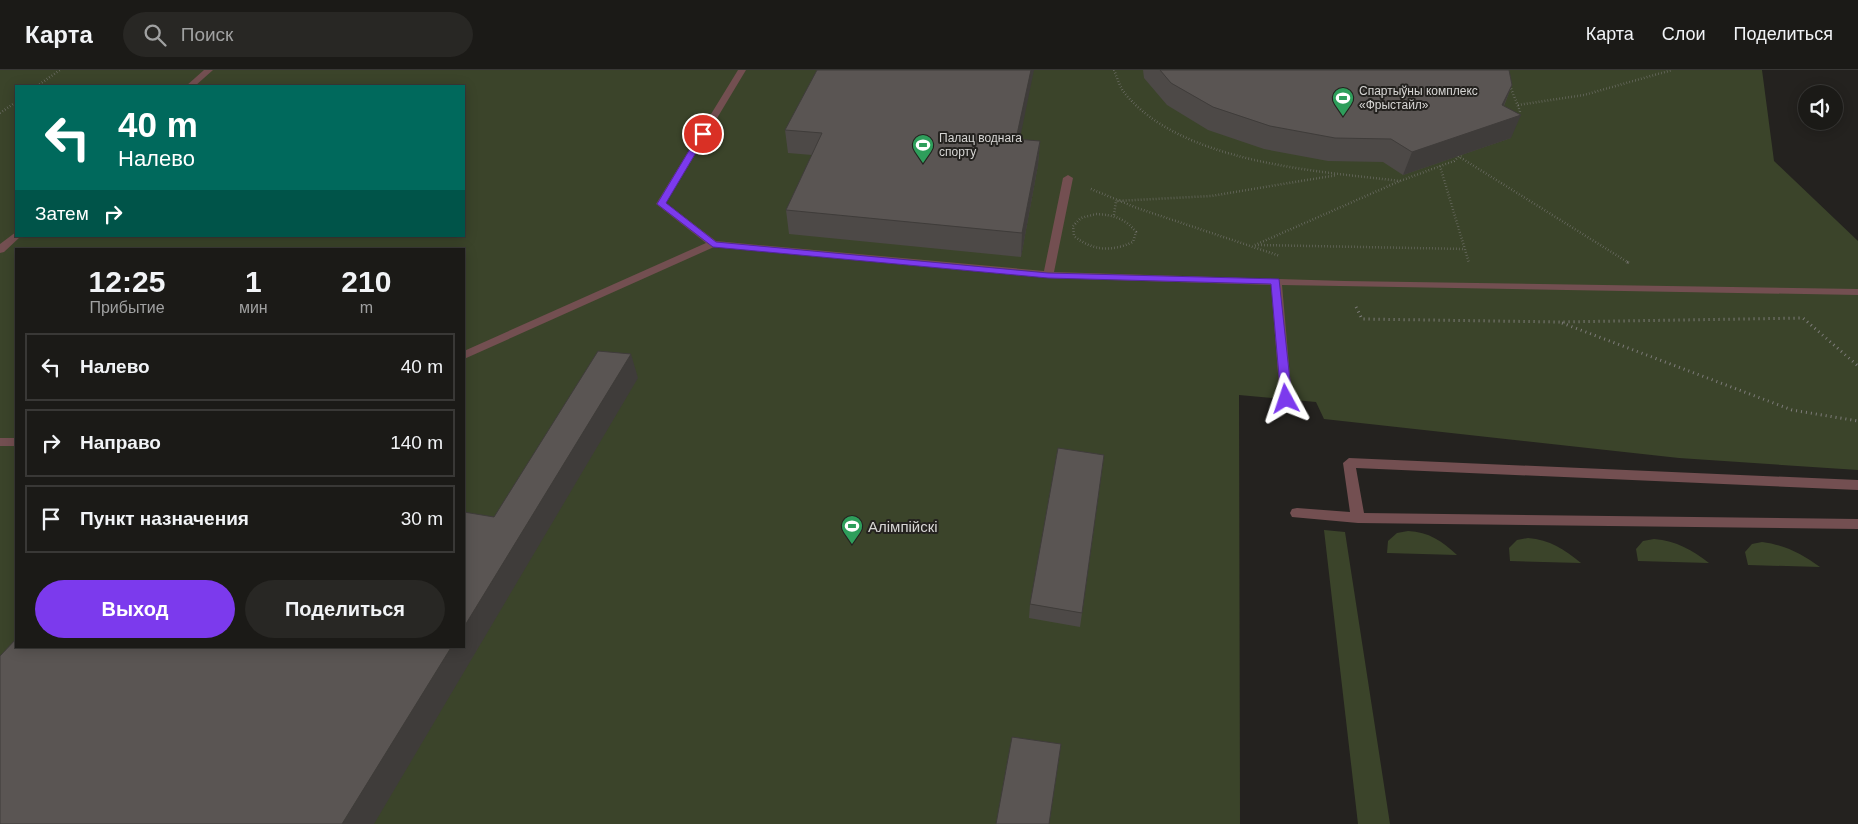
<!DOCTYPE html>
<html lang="ru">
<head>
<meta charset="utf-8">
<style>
  body { margin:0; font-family:Arial,sans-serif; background:#282724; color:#f1f3f6; height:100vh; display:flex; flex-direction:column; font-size:19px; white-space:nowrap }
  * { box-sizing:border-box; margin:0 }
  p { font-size:16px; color:#a0a1a1 }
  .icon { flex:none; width:28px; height:28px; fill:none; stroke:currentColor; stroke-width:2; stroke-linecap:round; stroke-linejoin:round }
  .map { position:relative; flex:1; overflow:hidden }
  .panel { position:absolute; left:15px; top:178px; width:450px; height:400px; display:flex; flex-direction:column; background:#1b1a17; border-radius:0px; box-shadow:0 2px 12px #0003,0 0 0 1px #393836 }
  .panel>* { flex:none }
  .top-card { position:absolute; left:15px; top:15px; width:450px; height:152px; border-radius:0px; box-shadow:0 2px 12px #0003,0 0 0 1px #393836; background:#00695c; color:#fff; overflow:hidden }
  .buttons { position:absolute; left:1798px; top:15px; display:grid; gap:10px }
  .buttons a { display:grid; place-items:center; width:45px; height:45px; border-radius:50%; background:#1b1a17; box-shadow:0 2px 12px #0003,0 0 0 1px #393836; font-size:25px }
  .pin { position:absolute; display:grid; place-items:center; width:42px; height:42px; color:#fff; margin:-21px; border:2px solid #fff; border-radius:50%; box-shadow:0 1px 5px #0007 }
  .me { position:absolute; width:55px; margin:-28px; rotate:355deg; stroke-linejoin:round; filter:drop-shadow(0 0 4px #0008) }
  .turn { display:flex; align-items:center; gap:18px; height:105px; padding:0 20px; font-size:22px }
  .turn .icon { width:65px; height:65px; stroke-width:2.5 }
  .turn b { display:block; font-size:35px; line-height:42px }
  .then { display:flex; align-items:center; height:48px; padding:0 20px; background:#0003; gap:10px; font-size:19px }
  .eta { display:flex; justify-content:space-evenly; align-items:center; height:85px; text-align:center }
  .eta b { font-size:30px; font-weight:700; line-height:35px }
  .action { display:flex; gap:10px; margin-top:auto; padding:10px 20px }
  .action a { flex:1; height:58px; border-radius:30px; background:#7c3aed; color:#fff; font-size:20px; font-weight:700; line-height:58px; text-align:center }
  .action a+a { background:#282724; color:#f1f3f6 }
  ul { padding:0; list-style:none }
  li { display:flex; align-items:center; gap:15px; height:68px; margin:0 10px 8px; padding:0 10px; border:2px solid #393836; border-radius:0px }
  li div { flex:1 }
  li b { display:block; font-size:19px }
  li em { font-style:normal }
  header { display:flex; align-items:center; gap:30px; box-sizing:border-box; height:70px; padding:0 25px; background:#1b1a17; border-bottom:1px solid #393836 }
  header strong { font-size:24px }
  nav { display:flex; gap:28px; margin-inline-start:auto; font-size:18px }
  .search { width:350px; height:45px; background:#282724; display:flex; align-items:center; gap:12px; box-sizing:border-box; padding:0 18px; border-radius:28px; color:#a0a1a1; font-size:19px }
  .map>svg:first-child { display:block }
  .green { fill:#3b442a; fill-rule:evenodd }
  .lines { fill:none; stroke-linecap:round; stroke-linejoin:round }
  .path-far1 { stroke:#7e7c7a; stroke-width:2.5; stroke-dasharray:0.5 2.5; stroke-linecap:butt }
  .path { stroke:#7e7c7a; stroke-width:3; stroke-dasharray:1 4; stroke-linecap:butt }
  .lane { fill:#734f51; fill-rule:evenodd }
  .wall { fill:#4d4947 }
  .shaded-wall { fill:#3f3c3a }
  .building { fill:#5a5553; stroke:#3f3c3a }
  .route { fill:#7c3aed; stroke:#51269a }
  .labels { text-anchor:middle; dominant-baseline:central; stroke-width:4; stroke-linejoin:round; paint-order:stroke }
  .far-poi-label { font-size:12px; fill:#d7d6d4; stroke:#24221f; text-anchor:start }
  .poi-label { font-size:15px; fill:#d7d6d4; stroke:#24221f; text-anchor:start }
</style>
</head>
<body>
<header>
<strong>Карта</strong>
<div class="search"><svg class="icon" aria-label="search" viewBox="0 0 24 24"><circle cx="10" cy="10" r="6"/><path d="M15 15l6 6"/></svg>Поиск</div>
<nav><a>Карта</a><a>Слои</a><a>Поделиться</a></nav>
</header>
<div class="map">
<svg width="1858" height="754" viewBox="0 0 1858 754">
  <rect width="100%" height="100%" fill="#24221f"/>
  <path class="green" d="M 0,0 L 1762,0 L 1774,91 L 1858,171 L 1858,400 L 1679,388 L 1324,349 L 1316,332 L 1239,325 L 1240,754 L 0,754 ZM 16,16 L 464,16 L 464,166 L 16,166 ZM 16,179 L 464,179 L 464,576 L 16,576 Z
    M 1324,460 L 1345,462 L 1390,754 L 1358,754 Z
    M 1408,461 C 1429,462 1442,471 1457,485 L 1387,483 L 1388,471 L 1397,463 Z
    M 1528,468 C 1550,470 1564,479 1581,493 L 1510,491 L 1509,478 L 1517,470 Z
    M 1654,469 C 1677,471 1692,480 1709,493 L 1638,491 L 1636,479 L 1643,471 Z
    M 1762,472 C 1785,475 1802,484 1820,497 L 1748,495 L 1745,482 L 1752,474 Z"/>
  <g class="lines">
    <path class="path-far1" d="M 1114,0 C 1117,7 1119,15 1123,21 C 1179,93 1317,101 1400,111
      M 37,16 L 60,0
      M 1510,16 L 1520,41 L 1518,47
      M 1518,35 L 1584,25 L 1672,0
      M 0,43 L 16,32
      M 1458,86 L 1629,193
      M 1440,96 L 1469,193
      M 1091,119 L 1137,138 L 1280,186
      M 1096,144 C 1113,145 1125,148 1136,162 L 1133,172 C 1111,182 1093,181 1074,166 L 1073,156 L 1081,148 Z
      M 1114,145 L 1116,131 L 1211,126 L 1337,105
      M 1255,175 L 1400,111 L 1454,91 L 1461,85
      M 1258,175 L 1465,179"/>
    <path class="path" d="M 1627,192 L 1629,193
      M 1356,237 L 1362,249 L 1560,252 L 1803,248 L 1858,296
      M 1562,253 L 1792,340 L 1858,351"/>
    <path class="lane" d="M 204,0 L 213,0 L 195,16 L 186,16 Z
      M 738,0 L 746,0 L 666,133 L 716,171 L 1044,201 L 1063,108 L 1068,105 L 1073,108 L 1054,202 L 1345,211 L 1858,219 L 1858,225 L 1282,215 L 1292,329 L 1286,333 L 1280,329 L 1271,215 L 1048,208 L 714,177 L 464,289 L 464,281 L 706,173 L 656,134 Z
      M 16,162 L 16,166 L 20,167 L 4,182 L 0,183 L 0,174 Z
      M 0,368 L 16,368 L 16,376 L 0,376 Z
      M 1349,388 L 1858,410 L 1858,420 L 1356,398 L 1364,443 L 1858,449 L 1858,459 L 1358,453 L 1292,447 L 1290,443 L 1292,439 L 1297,438 L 1350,442 L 1343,393 Z"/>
  </g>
  <path class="wall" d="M 1143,0 L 1509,0 L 1512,15 L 1504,36 L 1511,68 L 1403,105 L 1383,92 L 1328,91 L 1264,79 L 1208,60 L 1167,35 L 1144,8 Z
    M 785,60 L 1020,70 L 1040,71 L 1038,95 L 1021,187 L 789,164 L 786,140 L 812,85 L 788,83 Z
    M 1030,534 L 1082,543 L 1080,557 L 1029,548 Z"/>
  <path class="shaded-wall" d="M 1031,0 L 1034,0 L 1015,93 L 1016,69 Z
    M 1512,15 L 1503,37 L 1521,45 L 1511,68 L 1403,105 L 1412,82 L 1502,35 Z
    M 1040,71 L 1038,95 L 1021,187 L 1022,163 Z
    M 631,284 L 638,308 L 374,754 L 342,754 L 452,576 L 464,576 L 464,557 Z"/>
  <path class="building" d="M 817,0 L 1031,0 L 1016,69 L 1040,71 L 1022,163 L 786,140 L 822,63 L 785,60 Z
    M 1160,0 L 1509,0 L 1512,15 L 1502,35 L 1521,45 L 1412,82 L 1391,69 L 1335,68 L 1270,56 L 1213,37 L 1171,13 Z
    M 598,281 L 631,284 L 464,557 L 464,442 L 494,447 Z
    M 1058,378 L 1104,385 L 1082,543 L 1030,534 Z
    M 16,569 L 16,576 L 452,576 L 342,754 L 0,754 L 0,586 Z
    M 1012,667 L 1061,674 L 1049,754 L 996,754 Z"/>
  <path class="route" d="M 703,62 L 707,64 L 666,133 L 716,172 L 1048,203 L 1279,209 L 1292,329 L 1286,333 L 1281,329 L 1271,214 L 1048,208 L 713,177 L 657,134 L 699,64 Z"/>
  <defs>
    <g id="stadium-pin" transform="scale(1.125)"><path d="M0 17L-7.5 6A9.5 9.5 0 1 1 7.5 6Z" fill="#2e9e5b" stroke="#24221f"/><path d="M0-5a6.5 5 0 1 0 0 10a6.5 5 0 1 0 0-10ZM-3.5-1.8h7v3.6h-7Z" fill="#fff"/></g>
  </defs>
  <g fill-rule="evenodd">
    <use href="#stadium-pin" x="1343" y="28"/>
    <use href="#stadium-pin" x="923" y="75"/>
    <use href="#stadium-pin" x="852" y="456"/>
  </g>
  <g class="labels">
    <g class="far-poi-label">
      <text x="1359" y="21">Спартыўны комплекс<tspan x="1359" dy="14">«Фрыстайл»</tspan></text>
      <text x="939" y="68">Палац воднага<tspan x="939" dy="14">спорту</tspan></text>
    </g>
    <g class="poi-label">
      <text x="868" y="456">Алімпійскі</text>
    </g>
  </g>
</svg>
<div class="buttons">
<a><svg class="icon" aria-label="sound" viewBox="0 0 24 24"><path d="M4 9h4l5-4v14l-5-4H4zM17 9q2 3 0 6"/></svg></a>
</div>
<div class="pin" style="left:703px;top:64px;background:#d93025"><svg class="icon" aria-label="arrive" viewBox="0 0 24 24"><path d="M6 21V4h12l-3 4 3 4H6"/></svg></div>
<svg class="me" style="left:1286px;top:329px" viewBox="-20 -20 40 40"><path d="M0-17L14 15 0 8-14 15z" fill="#7c3aed" stroke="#fff" stroke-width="4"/></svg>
<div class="top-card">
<div class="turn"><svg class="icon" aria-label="left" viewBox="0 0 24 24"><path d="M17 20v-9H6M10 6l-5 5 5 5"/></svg><div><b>40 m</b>Налево</div></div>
<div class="then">Затем<svg class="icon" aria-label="right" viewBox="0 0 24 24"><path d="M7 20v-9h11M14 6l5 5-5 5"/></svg></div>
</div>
<section class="panel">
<div class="eta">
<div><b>12:25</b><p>Прибытие</p></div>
<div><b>1</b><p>мин</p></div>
<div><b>210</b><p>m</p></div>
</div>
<ul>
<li><svg class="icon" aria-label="left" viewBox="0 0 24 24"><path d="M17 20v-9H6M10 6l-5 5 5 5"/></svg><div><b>Налево</b></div><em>40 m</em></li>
<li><svg class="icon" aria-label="right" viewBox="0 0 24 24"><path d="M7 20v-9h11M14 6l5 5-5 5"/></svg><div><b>Направо</b></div><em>140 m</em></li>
<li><svg class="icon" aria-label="arrive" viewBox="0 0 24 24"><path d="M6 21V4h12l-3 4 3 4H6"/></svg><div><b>Пункт назначения</b></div><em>30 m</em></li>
</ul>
<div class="action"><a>Выход</a><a>Поделиться</a></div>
</section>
</div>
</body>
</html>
